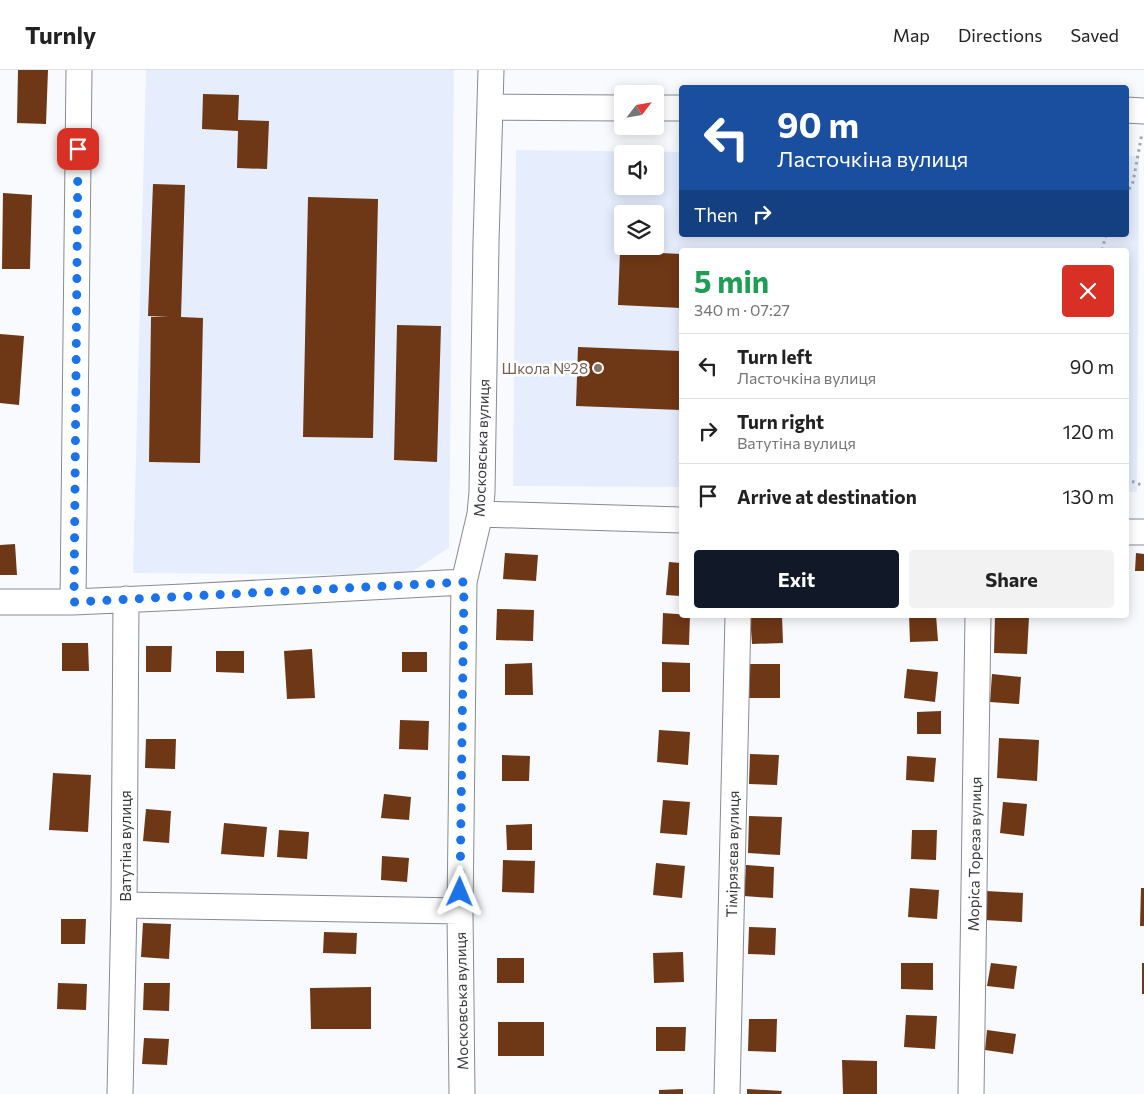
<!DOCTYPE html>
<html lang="en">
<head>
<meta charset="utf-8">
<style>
  body { margin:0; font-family:Commissioner,sans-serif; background:#f2f2f2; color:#222; height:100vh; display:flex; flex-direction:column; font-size:19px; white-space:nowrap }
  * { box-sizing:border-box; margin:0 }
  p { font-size:16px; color:#767676 }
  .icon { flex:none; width:28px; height:28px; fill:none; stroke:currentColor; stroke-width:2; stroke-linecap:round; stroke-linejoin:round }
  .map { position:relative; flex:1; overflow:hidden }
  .details { position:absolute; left:679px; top:178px; width:450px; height:370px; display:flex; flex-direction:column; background:#fff; border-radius:5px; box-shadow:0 2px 12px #0003 }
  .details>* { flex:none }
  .guide { position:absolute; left:679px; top:15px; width:450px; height:152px; border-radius:5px; box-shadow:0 2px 12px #0003; background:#1a4fa0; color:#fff; overflow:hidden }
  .needle { width:32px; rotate:59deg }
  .controls { position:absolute; left:614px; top:15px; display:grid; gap:10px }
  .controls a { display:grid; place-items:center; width:50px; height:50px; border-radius:5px; background:#fff; box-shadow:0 2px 12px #0003; font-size:25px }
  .pin { position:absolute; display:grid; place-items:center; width:42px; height:42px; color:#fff; margin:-21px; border-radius:10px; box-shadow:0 2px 8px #0006 }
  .me { position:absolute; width:55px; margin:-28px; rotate:1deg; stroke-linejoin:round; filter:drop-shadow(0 0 4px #0008) }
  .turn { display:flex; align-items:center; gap:18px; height:105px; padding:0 15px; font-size:22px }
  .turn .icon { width:65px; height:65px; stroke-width:2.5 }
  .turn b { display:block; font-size:35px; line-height:42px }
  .then { display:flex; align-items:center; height:48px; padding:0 15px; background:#0003; gap:10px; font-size:19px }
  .round { display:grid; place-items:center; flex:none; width:52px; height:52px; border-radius:5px; background:#f2f2f2 }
  .headline { display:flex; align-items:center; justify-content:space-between; height:85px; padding:0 15px }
  h1 { font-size:30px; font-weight:700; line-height:38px; color:#1e9e55 }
  .action { display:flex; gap:10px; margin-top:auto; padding:10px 15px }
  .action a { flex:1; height:58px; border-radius:5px; background:#111827; color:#fff; font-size:20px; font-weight:700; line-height:58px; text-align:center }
  .action a+a { background:#f2f2f2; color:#222 }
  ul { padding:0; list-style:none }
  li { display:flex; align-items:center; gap:15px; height:65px; padding:0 15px; border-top:1px solid #e0e0e0 }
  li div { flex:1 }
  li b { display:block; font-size:19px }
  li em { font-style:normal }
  header { display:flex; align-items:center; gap:30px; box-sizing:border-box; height:70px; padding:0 25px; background:#fff; border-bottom:1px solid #e0e0e0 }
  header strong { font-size:24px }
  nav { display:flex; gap:28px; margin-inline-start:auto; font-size:18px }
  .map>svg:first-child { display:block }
  .built { fill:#e6eefe; fill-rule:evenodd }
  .building { fill:#6e3716 }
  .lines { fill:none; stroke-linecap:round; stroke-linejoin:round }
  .minor-casing { stroke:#878b93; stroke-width:27 }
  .path { stroke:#a3a5a9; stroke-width:3; stroke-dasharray:2.5 4; stroke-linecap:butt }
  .minor { stroke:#fff; stroke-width:25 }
  .route { stroke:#1a73e8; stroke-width:9; stroke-dasharray:0 16.2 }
  .education-dot { fill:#8d6e63; stroke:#fff; stroke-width:2 }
  .labels { text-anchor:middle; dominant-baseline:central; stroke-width:5; stroke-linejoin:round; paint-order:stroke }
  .education-label { font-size:15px; fill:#785e54; stroke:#fff; text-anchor:end }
  .street-label { font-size:15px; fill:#393a3e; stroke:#fff }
</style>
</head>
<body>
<header>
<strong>Turnly</strong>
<nav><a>Map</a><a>Directions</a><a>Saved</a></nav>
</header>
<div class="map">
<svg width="1144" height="1024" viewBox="0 0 1144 1024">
  <rect width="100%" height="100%" fill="#f8fafe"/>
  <path class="built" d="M 146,0 L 454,0 L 449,478 L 407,505 L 133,503 Z
    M 516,80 L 681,82 L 681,165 L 1126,165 L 1126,86 L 1139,86 L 1137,422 L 1126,422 L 1126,180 L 681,180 L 681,417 L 513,416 ZM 622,84 L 655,84 L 655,116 L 622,116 ZM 622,144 L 655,144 L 655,176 L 622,176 Z"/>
  <path class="building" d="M 18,0 L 48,0 L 46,54 L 17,53 Z
    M 203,24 L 239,25 L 238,50 L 269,51 L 267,99 L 237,98 L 238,61 L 202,59 Z
    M 153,114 L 185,115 L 181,247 L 203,248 L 200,393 L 149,392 L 151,247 L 169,247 L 148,246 Z
    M 3,123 L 32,125 L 30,199 L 2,199 Z
    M 308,127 L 378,129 L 373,368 L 303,367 Z
    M 620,181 L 681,184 L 681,238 L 618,235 Z
    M 397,255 L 441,256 L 437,392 L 394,390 Z
    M 0,264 L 24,266 L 19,335 L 0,333 Z
    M 578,277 L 681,281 L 681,340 L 576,336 Z
    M 15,474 L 17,505 L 0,505 L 0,475 Z
    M 505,483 L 538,485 L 536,511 L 503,509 Z
    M 1136,483 L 1144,484 L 1144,501 L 1135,501 Z
    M 669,492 L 681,493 L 681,526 L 666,525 Z
    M 497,539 L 534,540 L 533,571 L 496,570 Z
    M 663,543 L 690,545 L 689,575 L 662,574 Z
    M 750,545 L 782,545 L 783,573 L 752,574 Z
    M 909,545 L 936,545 L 938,571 L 910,572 Z
    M 995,546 L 1029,547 L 1027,584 L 994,583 Z
    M 62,573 L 88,573 L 89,601 L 62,601 Z
    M 146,576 L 172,576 L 171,602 L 146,602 Z
    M 312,579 L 315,628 L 287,629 L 284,581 Z
    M 216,581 L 244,581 L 244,603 L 216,602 Z
    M 402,582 L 427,582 L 427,602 L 402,602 Z
    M 662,592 L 690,593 L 690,622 L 662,622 Z
    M 532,593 L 533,625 L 505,625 L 505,594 Z
    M 748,594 L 780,594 L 780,628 L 748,628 Z
    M 907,599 L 938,602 L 935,632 L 904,628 Z
    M 992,604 L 1021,607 L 1019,634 L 990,632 Z
    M 941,641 L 941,664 L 917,664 L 917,642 Z
    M 400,650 L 429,651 L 428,680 L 399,679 Z
    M 659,660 L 690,662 L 688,695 L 657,692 Z
    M 999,668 L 1039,670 L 1037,711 L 997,708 Z
    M 146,669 L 176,669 L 175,699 L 145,698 Z
    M 750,684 L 779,685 L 777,715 L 749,714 Z
    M 502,685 L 530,686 L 529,711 L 502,711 Z
    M 907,686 L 936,688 L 934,712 L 906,710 Z
    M 53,703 L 91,705 L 88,762 L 49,760 Z
    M 384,724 L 411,727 L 409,750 L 381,748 Z
    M 663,730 L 690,732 L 687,765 L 660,763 Z
    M 1003,732 L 1027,734 L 1024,766 L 1000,763 Z
    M 146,739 L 171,741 L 169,773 L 143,771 Z
    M 749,746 L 782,747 L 780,785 L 748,783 Z
    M 224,753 L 267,757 L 264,787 L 221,784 Z
    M 532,754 L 532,780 L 507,780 L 506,755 Z
    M 279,760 L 309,762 L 307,789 L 277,787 Z
    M 912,760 L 937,760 L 936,790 L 911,789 Z
    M 382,786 L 409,788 L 407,812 L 381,810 Z
    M 503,790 L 535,791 L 534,823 L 502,822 Z
    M 656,793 L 685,796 L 682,828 L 653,825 Z
    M 746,795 L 774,797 L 773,828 L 744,826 Z
    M 910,818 L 939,820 L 937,849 L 908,847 Z
    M 1141,818 L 1144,818 L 1144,856 L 1140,856 Z
    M 986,821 L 1023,823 L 1022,852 L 984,850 Z
    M 61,849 L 86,849 L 85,874 L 61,874 Z
    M 143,853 L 171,854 L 169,889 L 141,887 Z
    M 749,857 L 776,858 L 775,885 L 748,884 Z
    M 324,862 L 357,863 L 356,884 L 323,883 Z
    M 683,882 L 684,912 L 654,913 L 653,883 Z
    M 497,888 L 524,888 L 524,913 L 497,913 Z
    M 901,893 L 933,893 L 933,920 L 901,919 Z
    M 991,893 L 1017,896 L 1014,919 L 987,916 Z
    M 1142,893 L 1144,893 L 1144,924 L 1142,924 Z
    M 58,913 L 87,914 L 86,940 L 57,939 Z
    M 144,913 L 170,913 L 169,941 L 143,940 Z
    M 371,917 L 371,959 L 311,959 L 310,918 Z
    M 906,945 L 937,946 L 935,979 L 904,977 Z
    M 749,949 L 777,949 L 776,982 L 748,981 Z
    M 498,952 L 544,952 L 544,986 L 498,986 Z
    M 656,957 L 686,957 L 685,981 L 656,981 Z
    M 987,960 L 1016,964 L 1013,984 L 985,980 Z
    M 144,968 L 169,969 L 167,995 L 142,994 Z
    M 842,990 L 877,991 L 877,1024 L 843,1024 Z
    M 683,1019 L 683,1024 L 659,1024 L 659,1020 Z
    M 747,1019 L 782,1021 L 781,1024 L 747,1024 Z"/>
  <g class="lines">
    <g class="minor-casing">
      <path id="minor" d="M 491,37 L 622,38
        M 655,38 L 681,38
        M 1126,40 L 1144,41
        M 480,444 L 681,450
        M 1126,462 L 1144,462
        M 0,532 L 73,532 L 184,527 L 464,512
        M 73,532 L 79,0
        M 124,835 L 460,841
        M 120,1024 L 124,835 L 126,529
        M 462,1024 L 460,841 L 464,512 L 480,444 L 482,422 L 486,172 L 491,0
        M 727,1024 L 738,545
        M 971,1024 L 978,545"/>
    </g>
    <path class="path" d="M 1126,125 L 1133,112 L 1142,63
      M 1102,180 L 1106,165
      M 1126,409 L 1144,416"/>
    <use href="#minor" class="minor"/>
  </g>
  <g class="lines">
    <path class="route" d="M 78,79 L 74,532 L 464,512 L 460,822"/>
  </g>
  <circle class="education-dot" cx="598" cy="298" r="5"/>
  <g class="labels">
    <g class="education-label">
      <text x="588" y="298">Школа №28</text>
    </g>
    <g class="street-label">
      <text transform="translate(481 378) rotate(-88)">Московська вулиця</text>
      <text transform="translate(125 776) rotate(-90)">Ватутіна вулиця</text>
      <text transform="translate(732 784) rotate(-89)">Тімірязєва вулиця</text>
      <text transform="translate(974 784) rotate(-89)">Моріса Тореза вулиця</text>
      <text transform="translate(461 931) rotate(-91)">Московська вулиця</text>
    </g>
  </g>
</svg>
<div class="controls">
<a><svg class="needle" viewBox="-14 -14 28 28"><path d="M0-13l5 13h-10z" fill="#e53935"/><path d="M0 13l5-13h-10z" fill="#767676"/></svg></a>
<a><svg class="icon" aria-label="sound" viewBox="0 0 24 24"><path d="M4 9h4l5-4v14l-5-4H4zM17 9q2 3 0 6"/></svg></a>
<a><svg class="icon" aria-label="layers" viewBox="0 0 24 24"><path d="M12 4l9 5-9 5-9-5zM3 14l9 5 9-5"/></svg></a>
</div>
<div class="pin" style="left:78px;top:79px;background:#d93025"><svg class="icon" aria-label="arrive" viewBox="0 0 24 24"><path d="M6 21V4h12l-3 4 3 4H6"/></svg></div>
<svg class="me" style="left:460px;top:822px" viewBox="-20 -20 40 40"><path d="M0-17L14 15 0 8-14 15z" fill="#1a73e8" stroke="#fff" stroke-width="4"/></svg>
<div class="guide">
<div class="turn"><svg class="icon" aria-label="left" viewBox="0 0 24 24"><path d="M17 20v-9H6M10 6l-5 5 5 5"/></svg><div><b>90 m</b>Ласточкіна вулиця</div></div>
<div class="then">Then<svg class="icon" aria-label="right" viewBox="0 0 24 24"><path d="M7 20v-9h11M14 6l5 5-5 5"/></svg></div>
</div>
<section class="details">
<div class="headline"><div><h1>5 min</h1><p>340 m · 07:27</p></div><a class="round" style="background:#d93025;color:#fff"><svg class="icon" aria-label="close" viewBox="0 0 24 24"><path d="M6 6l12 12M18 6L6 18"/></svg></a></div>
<ul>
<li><svg class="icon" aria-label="left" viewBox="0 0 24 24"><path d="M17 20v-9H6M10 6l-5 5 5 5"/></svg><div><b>Turn left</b><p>Ласточкіна вулиця</p></div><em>90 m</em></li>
<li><svg class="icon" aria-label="right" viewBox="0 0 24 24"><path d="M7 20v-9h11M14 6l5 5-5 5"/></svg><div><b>Turn right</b><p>Ватутіна вулиця</p></div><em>120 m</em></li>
<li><svg class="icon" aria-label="arrive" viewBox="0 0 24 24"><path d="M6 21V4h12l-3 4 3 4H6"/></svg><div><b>Arrive at destination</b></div><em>130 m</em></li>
</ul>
<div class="action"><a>Exit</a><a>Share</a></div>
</section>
</div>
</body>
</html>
